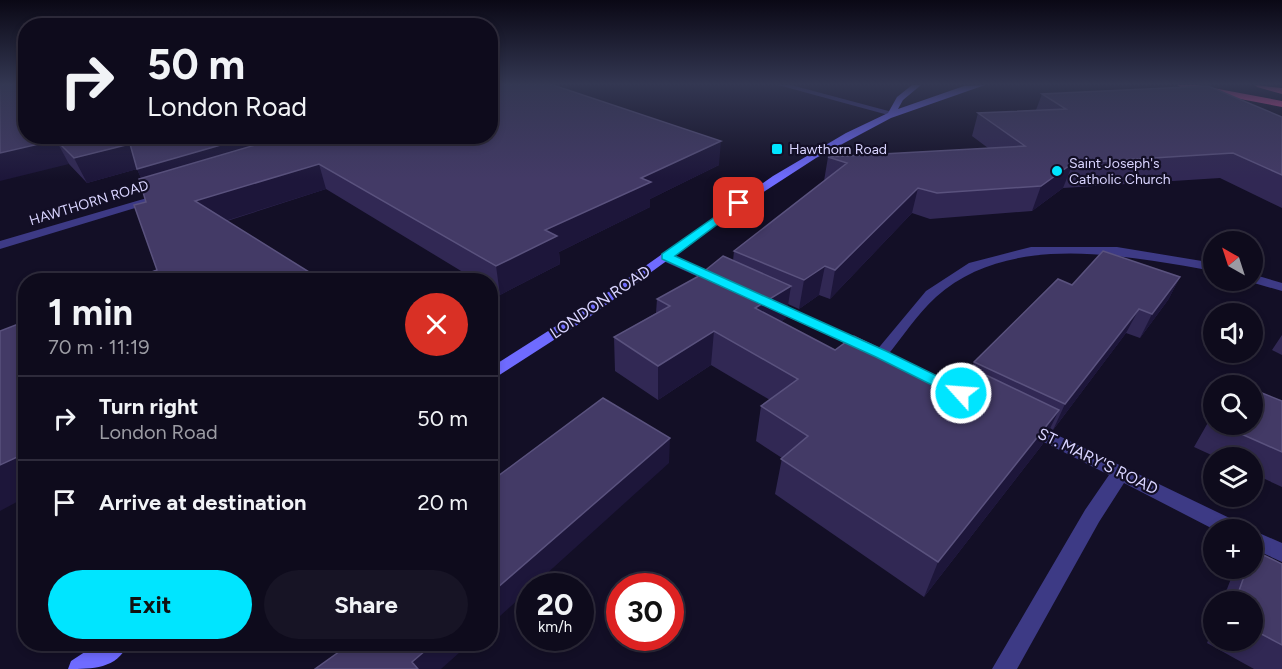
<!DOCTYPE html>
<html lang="en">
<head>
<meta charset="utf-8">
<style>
  body { margin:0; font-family:Figtree,sans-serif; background:#171425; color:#f1f3f6; height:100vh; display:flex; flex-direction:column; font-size:22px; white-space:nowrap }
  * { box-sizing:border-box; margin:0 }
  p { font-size:20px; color:#9b9ba3 }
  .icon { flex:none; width:33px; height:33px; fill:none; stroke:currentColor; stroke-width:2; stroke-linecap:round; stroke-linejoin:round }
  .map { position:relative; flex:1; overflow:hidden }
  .panel { position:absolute; left:18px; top:273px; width:480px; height:378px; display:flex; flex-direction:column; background:#0e0b1c; border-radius:24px; box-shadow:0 3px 9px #0003,0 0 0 2px #2e2b3b }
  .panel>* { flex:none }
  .banner { position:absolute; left:18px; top:18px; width:480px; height:126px; border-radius:24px; box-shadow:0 3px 9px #0003,0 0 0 2px #2e2b3b; background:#0e0b1c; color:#f1f3f6; overflow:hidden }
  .needle { width:39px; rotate:321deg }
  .buttons { position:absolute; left:1203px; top:231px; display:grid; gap:12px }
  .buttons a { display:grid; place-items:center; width:60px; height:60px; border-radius:50%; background:#0e0b1c; box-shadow:0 3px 9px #0003,0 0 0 2px #2e2b3b; font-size:30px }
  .speed { position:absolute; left:516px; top:573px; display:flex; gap:12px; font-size:30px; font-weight:700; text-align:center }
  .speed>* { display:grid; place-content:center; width:78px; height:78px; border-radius:50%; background:#0e0b1c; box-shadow:0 3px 9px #0003,0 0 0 2px #2e2b3b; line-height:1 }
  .speed small { font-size:15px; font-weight:400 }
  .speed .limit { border:9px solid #d22; background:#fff; color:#111 }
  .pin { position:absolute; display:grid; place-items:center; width:51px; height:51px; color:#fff; margin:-26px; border-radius:12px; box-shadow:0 3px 9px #0006 }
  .me { position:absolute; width:66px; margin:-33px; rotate:296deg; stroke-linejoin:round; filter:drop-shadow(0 0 4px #0008) }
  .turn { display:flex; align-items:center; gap:21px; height:126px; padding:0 30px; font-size:27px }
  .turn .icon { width:78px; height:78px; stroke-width:2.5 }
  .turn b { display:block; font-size:42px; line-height:51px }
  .round { display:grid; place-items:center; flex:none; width:63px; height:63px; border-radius:32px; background:#171425 }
  .overview { display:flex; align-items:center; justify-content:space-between; height:102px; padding:0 30px }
  h1 { font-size:36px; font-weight:700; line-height:45px }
  .button { display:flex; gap:12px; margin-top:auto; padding:12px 30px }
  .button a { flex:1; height:69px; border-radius:36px; background:#00e5ff; color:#111; font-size:24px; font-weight:700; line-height:69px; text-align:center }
  .button a+a { background:#171425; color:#f1f3f6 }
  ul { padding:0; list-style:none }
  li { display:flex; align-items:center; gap:18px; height:84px; padding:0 30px; border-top:2px solid #2e2b3b }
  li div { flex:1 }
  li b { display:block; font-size:22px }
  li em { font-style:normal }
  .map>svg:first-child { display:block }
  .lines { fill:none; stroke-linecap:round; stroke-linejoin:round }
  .street { fill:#3d3a85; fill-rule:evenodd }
  .secondary { fill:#6f6bff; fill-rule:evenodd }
  .highway { fill:#ff4fa3; fill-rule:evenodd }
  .wall { fill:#312854 }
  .shaded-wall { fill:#1d163a }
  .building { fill:#433a66; stroke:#5a527e; stroke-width:1.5 }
  .route { fill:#00e5ff; stroke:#0095a6; stroke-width:1.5 }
  .poi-dot { fill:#00e5ff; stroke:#130f26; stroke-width:2 }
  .labels { text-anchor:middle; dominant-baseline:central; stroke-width:4.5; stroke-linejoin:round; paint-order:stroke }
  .far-poi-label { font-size:14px; fill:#d9d4ff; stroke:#130f26; text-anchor:start }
  .far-street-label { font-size:14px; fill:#d9d4ff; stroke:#130f26 }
  .street-label { font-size:16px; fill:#d9d4ff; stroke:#130f26 }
</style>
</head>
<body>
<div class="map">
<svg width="1282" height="669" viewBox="0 0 1282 669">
  <rect width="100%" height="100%" fill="#130f26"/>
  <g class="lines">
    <path class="street" d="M 778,85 L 791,85 L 896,113 L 892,116 Z
      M 164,193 L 168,194 L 168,198 L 0,249 L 0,241 Z
      M 1031,247 L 1117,247 L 1214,263 L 1214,271 C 1126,256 1009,231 936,297 C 917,314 902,338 886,357 L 876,357 L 873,354 L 876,351 L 926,291 L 969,263 Z
      M 666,253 L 724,278 L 726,281 L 719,285 L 714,284 L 661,260 L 660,257 L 661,254 Z
      M 1252,274 L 1282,283 L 1282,291 L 1247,281 L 1252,280 Z
      M 768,299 L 872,344 L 875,347 L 872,350 L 862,350 L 763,306 L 761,303 Z
      M 1028,421 L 1242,524 L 1245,530 L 1215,530 L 1124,483 L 1099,522 L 1017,669 L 992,669 L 1085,510 L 1109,475 L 1022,431 L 1019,427 L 1022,423 Z
      M 1252,530 L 1282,543 L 1282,562 L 1252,548 Z"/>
    <path class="secondary" d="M 912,85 L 921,85 L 903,100 L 898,109 L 964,86 L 985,85 L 891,118 L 816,158 L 745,204 L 588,318 L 490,381 L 490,368 L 597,300 L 773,176 L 846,133 L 888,113 L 897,97 Z
      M 97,644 L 128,644 C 117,669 92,669 68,669 L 71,661 Z"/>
    <path class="highway" d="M 1177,85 L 1197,85 L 1282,101 L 1282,107 L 1182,88 Z
      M 1255,85 L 1282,88 L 1282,94 L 1257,87 Z"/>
  </g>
  <path class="wall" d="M 0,85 L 719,165 L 650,199 L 650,207 L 559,252 L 560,264 L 500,295 L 490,289 L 490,280 L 476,280 L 326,189 L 227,221 L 157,270 L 146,202 L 141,178 L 137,169 L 87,183 L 69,164 Z
    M 1042,94 L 1282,117 L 1282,208 L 1220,178 L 1063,188 L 1032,211 L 930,219 L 912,213 L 830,299 L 819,295 L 799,309 L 788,304 L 786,318 L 780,322 L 835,350 L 948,382 L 972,368 L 974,362 L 1072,285 L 1180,277 L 1168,300 L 1140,338 L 1126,333 L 1053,430 L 1050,428 L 1042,445 L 924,597 L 775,494 L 782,458 L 756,441 L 761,406 L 770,400 L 711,365 L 658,400 L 615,371 L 614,337 L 656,313 L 657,299 L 733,261 L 734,251 L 824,181 L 828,157 L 988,148 L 972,136 L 978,113 L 1036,110 Z
    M 1282,335 L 1282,355 L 1272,350 Z
    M 1282,401 L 1282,487 L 1252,473 L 1252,458 L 1218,458 L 1194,447 L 1214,412 L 1214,424 L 1252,424 Z
    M 1253,550 L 1282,564 L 1282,669 L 1254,669 L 1207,643 L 1214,626 L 1214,640 L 1252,640 L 1252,602 L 1222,602 L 1232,576 L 1238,568 L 1252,568 L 1252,551 Z"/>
  <path class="shaded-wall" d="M 252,136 L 338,136 L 148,194 L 137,169 L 87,183 L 74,158 L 130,144 Z
    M 56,140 L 69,164 L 0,181 L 0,153 Z
    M 721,141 L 719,165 L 650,199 L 650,207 L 559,252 L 560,264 L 500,295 L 496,266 L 545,230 L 641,178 Z
    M 1073,163 L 1063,188 L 1032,211 L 1041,186 Z
    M 319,164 L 326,189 L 206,227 L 195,201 Z
    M 918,188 L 912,213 L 830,299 L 835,270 Z
    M 825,266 L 819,295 L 799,309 L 804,280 Z
    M 1180,277 L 1168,300 L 1140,338 L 1152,314 Z
    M 791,286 L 786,318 L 751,341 L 755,308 Z
    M 1139,309 L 1126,333 L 1053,430 L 1065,404 Z
    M 714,331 L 711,365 L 658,400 L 658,366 Z
    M 1059,410 L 1042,445 L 924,597 L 938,562 Z
    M 670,438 L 669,463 L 533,586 L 530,586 L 530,589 L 490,625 L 490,594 Z
    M 26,453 L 26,497 L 0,511 L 0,465 Z
    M 433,644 L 469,644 L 441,669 L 415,669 L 412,662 Z"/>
  <path class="building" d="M 0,85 L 26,85 L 26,136 L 252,136 L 137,169 L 130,144 L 74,158 L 56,140 L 0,153 Z
    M 490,85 L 553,85 L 721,141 L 641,178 L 651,182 L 545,230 L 557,236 L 496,266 L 319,164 L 195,201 L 322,280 L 130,280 L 157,270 L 134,205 L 146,202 L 139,179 L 286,136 L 490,136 Z
    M 1208,86 L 1282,117 L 1282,175 L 1233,153 L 1073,163 L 1041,186 L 937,193 L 918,188 L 835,270 L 825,266 L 804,280 L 734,251 L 847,163 L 828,157 L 865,155 L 873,150 L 882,154 L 1025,146 L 978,113 L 1066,109 L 1042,94 Z
    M 1103,251 L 1180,277 L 1152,314 L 1139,309 L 1065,404 L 974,362 L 1058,279 L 1072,285 Z
    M 723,256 L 791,286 L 755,308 L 835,350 L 854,336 L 948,382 L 965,365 L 1059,410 L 938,562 L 781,459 L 808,436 L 761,406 L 798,379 L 714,331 L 658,366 L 614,337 L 670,306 L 657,299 L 697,277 Z
    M 26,321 L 26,453 L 0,465 L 0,331 Z
    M 1233,381 L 1244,386 L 1230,386 Z
    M 1252,389 L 1282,401 L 1282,452 L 1219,424 L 1252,424 Z
    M 603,398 L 670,438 L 490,594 L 490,482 Z
    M 1253,550 L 1282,564 L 1282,645 L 1252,629 L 1252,602 L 1235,602 L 1247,568 L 1252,568 L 1252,553 Z
    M 350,644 L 433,644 L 412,662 L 418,669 L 315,669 Z"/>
  <linearGradient id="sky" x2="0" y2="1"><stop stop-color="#0a0815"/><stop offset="0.47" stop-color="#333752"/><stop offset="1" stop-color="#333752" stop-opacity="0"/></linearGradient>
  <rect width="1282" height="179" fill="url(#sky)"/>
  <path class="route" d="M 739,200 L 743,201 L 743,205 L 675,256 L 886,351 L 966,390 L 969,393 L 966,397 L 956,397 L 876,357 L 662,259 L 662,254 Z"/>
  <g class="poi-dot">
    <rect x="771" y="143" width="12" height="12" rx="3"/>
    <circle cx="1057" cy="171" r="6"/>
  </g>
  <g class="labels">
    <g class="far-poi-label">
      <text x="789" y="149">Hawthorn Road</text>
      <text x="1069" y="163">Saint Joseph's<tspan x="1069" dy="16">Catholic Church</tspan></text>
    </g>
    <g class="far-street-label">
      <text transform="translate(89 203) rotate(-17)">HAWTHORN ROAD</text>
    </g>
    <g class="street-label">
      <text transform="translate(600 302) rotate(-34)">LONDON ROAD</text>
      <text transform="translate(1098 461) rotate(26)">ST. MARY'S ROAD</text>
    </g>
  </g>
</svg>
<div class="buttons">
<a><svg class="needle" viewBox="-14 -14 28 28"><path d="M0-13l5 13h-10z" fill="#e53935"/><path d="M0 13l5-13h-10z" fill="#9b9ba3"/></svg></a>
<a><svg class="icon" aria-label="sound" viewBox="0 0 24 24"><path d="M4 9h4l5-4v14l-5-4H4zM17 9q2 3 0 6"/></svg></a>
<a><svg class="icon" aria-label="search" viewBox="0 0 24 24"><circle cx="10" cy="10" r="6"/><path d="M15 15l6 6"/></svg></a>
<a><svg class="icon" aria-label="layers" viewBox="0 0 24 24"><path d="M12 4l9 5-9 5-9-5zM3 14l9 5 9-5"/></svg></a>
<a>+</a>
<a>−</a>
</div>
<div class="speed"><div>20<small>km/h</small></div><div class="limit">30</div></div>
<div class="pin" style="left:739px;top:203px;background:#d93025"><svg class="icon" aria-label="arrive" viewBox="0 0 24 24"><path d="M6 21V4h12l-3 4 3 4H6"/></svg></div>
<svg class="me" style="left:961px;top:393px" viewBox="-20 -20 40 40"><circle r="17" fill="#00e5ff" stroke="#fff" stroke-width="3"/><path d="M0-11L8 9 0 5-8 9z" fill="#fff"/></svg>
<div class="banner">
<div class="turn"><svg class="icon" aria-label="right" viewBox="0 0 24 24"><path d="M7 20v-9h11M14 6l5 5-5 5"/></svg><div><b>50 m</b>London Road</div></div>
</div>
<section class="panel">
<div class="overview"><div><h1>1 min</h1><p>70 m · 11:19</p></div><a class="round" style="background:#d93025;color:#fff"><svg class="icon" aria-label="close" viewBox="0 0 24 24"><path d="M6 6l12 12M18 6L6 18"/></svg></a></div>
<ul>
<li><svg class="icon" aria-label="right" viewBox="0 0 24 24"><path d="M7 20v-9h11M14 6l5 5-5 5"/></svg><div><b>Turn right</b><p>London Road</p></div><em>50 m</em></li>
<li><svg class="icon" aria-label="arrive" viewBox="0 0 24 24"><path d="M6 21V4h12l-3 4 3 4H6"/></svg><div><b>Arrive at destination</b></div><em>20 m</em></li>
</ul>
<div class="button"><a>Exit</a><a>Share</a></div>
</section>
</div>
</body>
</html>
